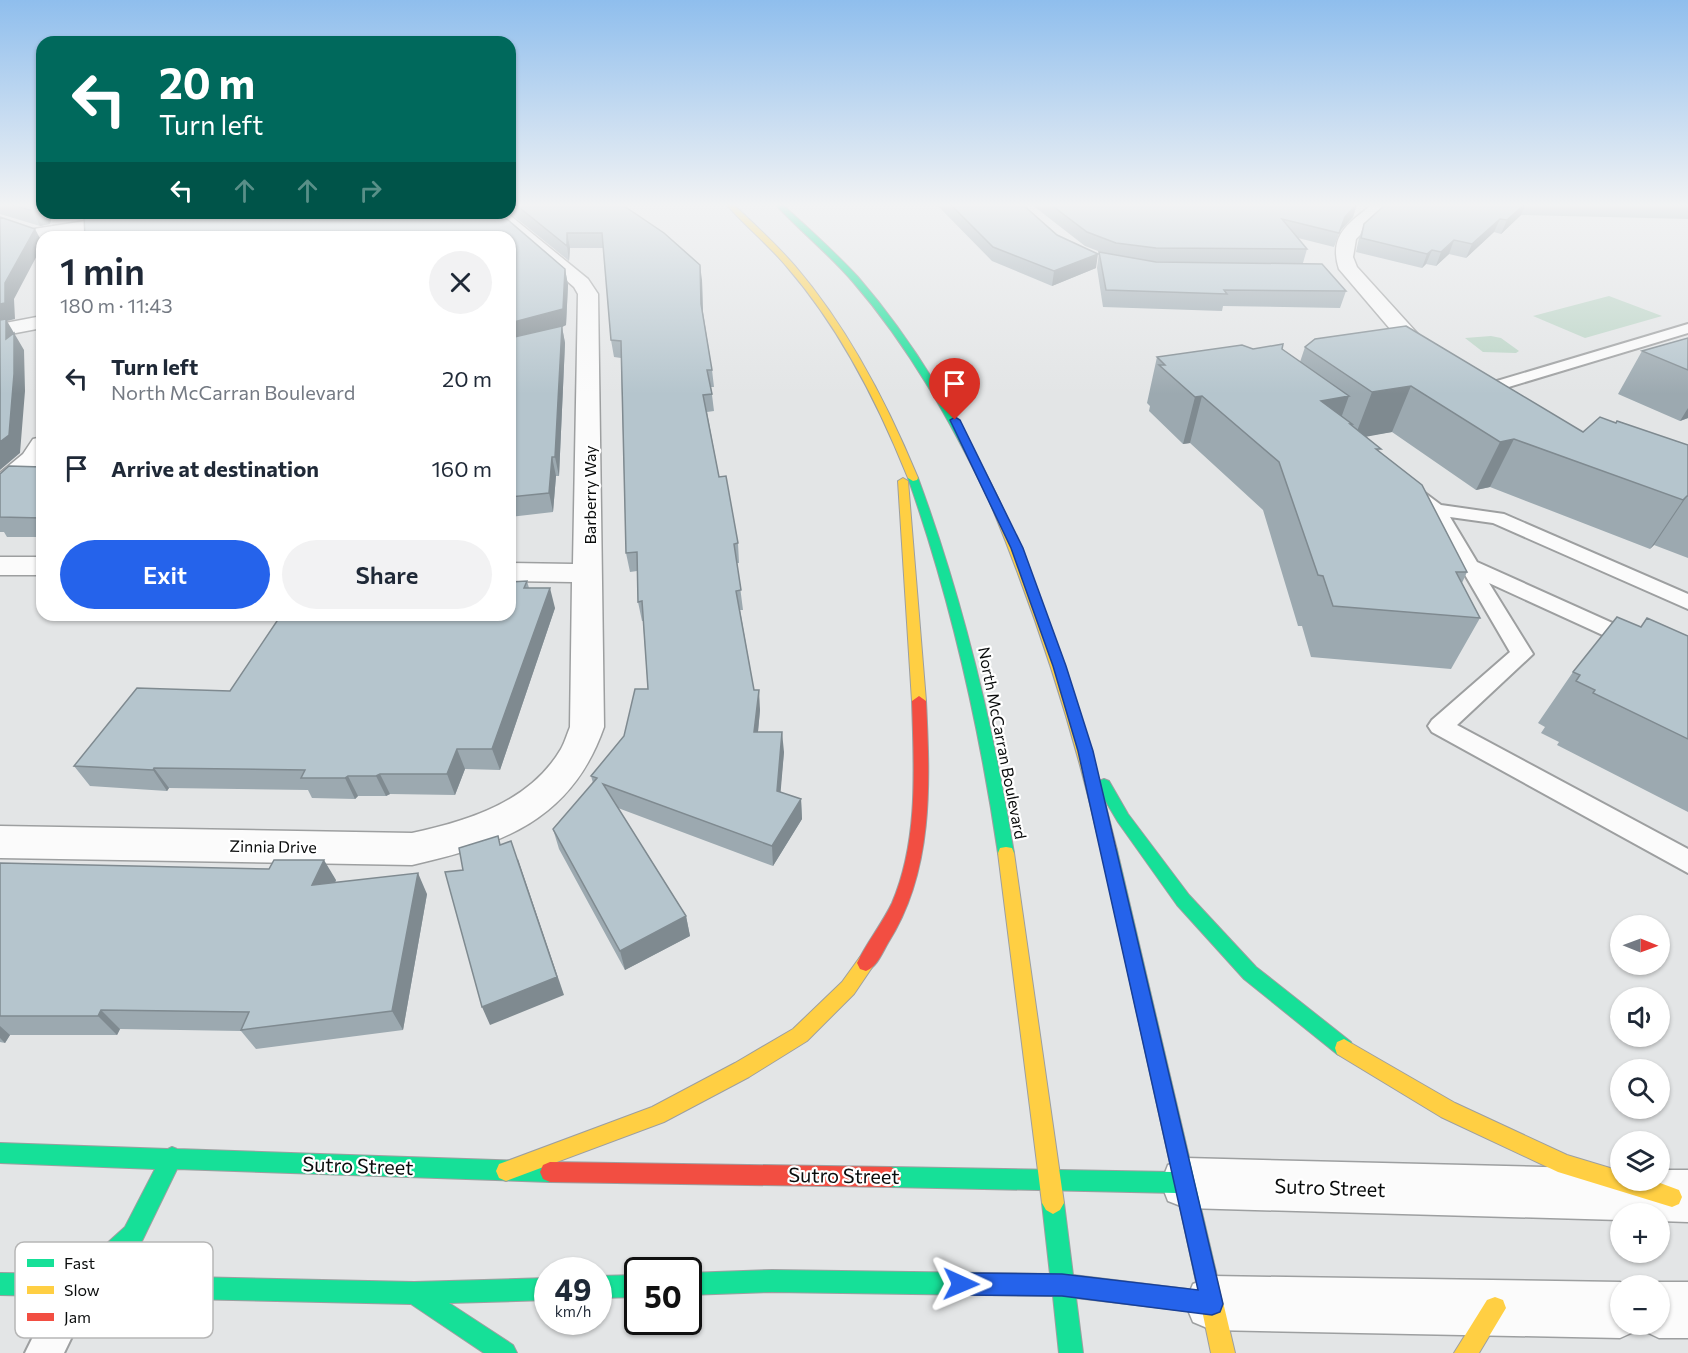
<!DOCTYPE html>
<html lang="en">
<head>
<meta charset="utf-8">
<style>
  body { margin:0; font-family:Commissioner,sans-serif; background:#f2f2f3; color:#1f2937; height:100vh; display:flex; flex-direction:column; font-size:22px; white-space:nowrap }
  * { box-sizing:border-box; margin:0 }
  p { font-size:20px; color:#747a83 }
  .icon { flex:none; width:33px; height:33px; fill:none; stroke:currentColor; stroke-width:2; stroke-linecap:round; stroke-linejoin:round }
  .map { position:relative; flex:1; overflow:hidden }
  .details { position:absolute; left:36px; top:231px; width:480px; height:390px; display:flex; flex-direction:column; background:#fff; border-radius:18px; box-shadow:0 2px 4px #0004 }
  .details>* { flex:none }
  .top-card { position:absolute; left:36px; top:36px; width:480px; height:183px; border-radius:18px; box-shadow:0 2px 4px #0004; background:#00695c; color:#fff; overflow:hidden }
  .needle { width:39px; rotate:91deg }
  .tools { position:absolute; left:1610px; top:915px; display:grid; gap:12px }
  .tools a { display:grid; place-items:center; width:60px; height:60px; border-radius:50%; background:#fff; box-shadow:0 2px 4px #0004; font-size:30px }
  .speed { position:absolute; left:534px; top:1257px; display:flex; gap:12px; font-size:30px; font-weight:700; text-align:center }
  .speed>* { display:grid; place-content:center; width:78px; height:78px; border-radius:50%; background:#fff; box-shadow:0 2px 4px #0004; line-height:1 }
  .speed small { font-size:15px; font-weight:400 }
  .speed .limit { border:3px solid #111; border-radius:9px; background:#fff; color:#111 }
  .pin { position:absolute; display:grid; place-items:center; width:51px; height:51px; color:#fff; margin:-62px -26px; border-radius:50% 50% 50% 0; rotate:-45deg; box-shadow:0 0 6px #0007 }
  .pin .icon { rotate:45deg }
  .me { position:absolute; width:66px; margin:-33px; rotate:91deg; stroke-linejoin:round; filter:drop-shadow(0 0 4px #0008) }
  .turn { display:flex; align-items:center; gap:21px; height:126px; padding:0 24px; font-size:27px }
  .turn .icon { width:78px; height:78px; stroke-width:2.5 }
  .turn b { display:block; font-size:42px; line-height:51px }
  .lanes { display:flex; align-items:center; height:57px; padding:0 24px; background:#0003; justify-content:center; gap:30px; direction:ltr }
  .lanes .off { opacity:.35 }
  .round { display:grid; place-items:center; flex:none; width:63px; height:63px; border-radius:32px; background:#f2f2f3 }
  .head { display:flex; align-items:center; justify-content:space-between; height:102px; padding:0 24px }
  h1 { font-size:36px; font-weight:600; line-height:45px }
  .button { display:flex; gap:12px; margin-top:auto; padding:12px 24px }
  .button a { flex:1; height:69px; border-radius:36px; background:#2563eb; color:#fff; font-size:24px; font-weight:600; line-height:69px; text-align:center }
  .button a+a { background:#f2f2f3; color:#1f2937 }
  ul { padding:0; list-style:none }
  li { display:flex; align-items:center; gap:18px; height:90px; padding:0 24px }
  li div { flex:1 }
  li b { display:block; font-size:22px }
  li em { font-style:normal }
  .map>svg:first-child { display:block }
  .green { fill:#bad4c5 }
  .lines { fill:none; stroke-linecap:round; stroke-linejoin:round }
  .lane-casing { stroke:#9d9fa0; stroke-width:4 }
  .street-casing { stroke:#9d9fa0; stroke-width:3 }
  .fast-casing { stroke:#9d9fa0; stroke-width:2 }
  .slow-casing { stroke:#9d9fa0; stroke-width:2 }
  .jam-casing { stroke:#9d9fa0; stroke-width:2 }
  .lane { fill:#fbfbfb; fill-rule:evenodd }
  .street { fill:#fbfbfb; fill-rule:evenodd }
  .fast { fill:#16e098; fill-rule:evenodd }
  .slow { fill:#ffcf43; fill-rule:evenodd }
  .jam { fill:#f24e42; fill-rule:evenodd }
  .wall { fill:#9ca9b0 }
  .shaded-wall { fill:#7f8a90 }
  .building { fill:#b5c5cd; stroke:#7f8a90; stroke-width:1.5 }
  .route { fill:#2563eb; stroke:#184099; stroke-width:1.5 }
  .labels { text-anchor:middle; dominant-baseline:central; stroke-width:4.5; stroke-linejoin:round; paint-order:stroke }
  .street-label { font-size:16px; fill:#0a0c0c; stroke:#fff }
  .near-street-label { font-size:20px; fill:#0a0c0c; stroke:#fff }
  .key { fill:#fff; stroke:#b6b6b6; stroke-width:1.5 }
  .key-label { font-size:16px; fill:#0a0c0c }
</style>
</head>
<body>
<div class="map">
<svg width="1688" height="1353" viewBox="0 0 1688 1353">
  <rect width="100%" height="100%" fill="#e3e5e6"/>
  <path class="green" d="M 1609,296 L 1662,316 L 1585,338 L 1533,316 Z
    M 1491,336 L 1501,338 L 1519,351 L 1516,353 L 1483,352 L 1465,338 Z"/>
  <g class="lines">
    <g class="lane-casing">
      <path id="lane" d="M 1688,324 L 1688,333 L 1482,395 L 1476,397 L 1468,392 L 1470,389 Z
        M 1411,486 L 1417,487 L 1441,505 L 1504,514 L 1688,594 L 1688,609 L 1493,523 L 1450,517 L 1477,562 L 1688,657 L 1688,674 L 1489,583 L 1533,654 L 1457,725 L 1688,849 L 1688,873 L 1432,732 L 1428,726 L 1432,720 L 1510,652 L 1429,513 L 1402,491 L 1405,487 Z
        M 77,1268 L 90,1274 L 96,1287 L 64,1353 L 25,1353 L 64,1274 Z"/>
    </g>
    <g class="street-casing">
      <path id="street" d="M 1373,204 L 1392,204 L 1356,239 L 1353,257 L 1357,267 L 1436,354 L 1439,359 L 1436,364 L 1428,366 L 1420,364 L 1339,269 C 1328,235 1349,223 1373,204 Z
        M 138,213 L 179,213 L 171,218 L 40,238 L 34,237 L 31,233 L 34,229 L 40,228 Z
        M 489,213 L 507,213 L 588,279 L 598,294 L 604,727 C 571,821 502,844 412,865 L 0,858 L 0,826 L 412,833 C 468,821 530,802 561,749 C 565,742 567,734 570,727 L 572,582 L 510,581 L 510,563 L 573,564 L 578,294 L 574,287 Z
        M 42,316 L 42,328 L 0,336 L 0,324 Z
        M 42,437 L 41,464 L 9,493 L 0,495 L 0,473 L 23,454 L 33,439 Z
        M 0,557 L 42,557 L 42,575 L 0,575 Z
        M 1186,1158 L 1620,1169 L 1620,1180 L 1659,1180 L 1659,1170 L 1688,1170 L 1688,1222 L 1659,1221 L 1659,1214 L 1620,1214 L 1620,1220 L 1186,1208 L 1168,1201 L 1161,1183 L 1168,1165 Z
        M 1212,1276 L 1620,1282 L 1627,1286 L 1620,1286 L 1620,1324 L 1659,1324 L 1659,1286 L 1652,1286 L 1659,1282 L 1688,1282 L 1688,1338 L 1659,1338 L 1640,1329 L 1620,1338 L 1212,1330 L 1193,1322 L 1185,1303 L 1193,1284 Z"/>
    </g>
    <g class="fast-casing">
      <path id="fast" d="M 775,204 L 782,204 C 808,228 834,251 858,277 C 916,344 960,421 999,500 L 998,502 L 994,503 L 989,500 C 951,422 910,348 853,282 C 829,254 800,231 775,204 Z
        M 913,475 L 918,478 C 963,600 993,725 1014,853 L 1012,858 L 1006,859 L 1000,858 L 998,853 C 979,725 951,600 908,478 Z
        M 1104,779 L 1109,781 L 1128,814 L 1189,895 L 1256,967 L 1351,1042 L 1353,1048 L 1351,1054 L 1344,1057 L 1337,1054 L 1244,979 L 1177,905 L 1118,822 L 1096,785 L 1099,781 Z
        M 1109,844 L 1115,845 L 1117,850 L 1216,1272 L 1213,1280 L 1205,1283 L 1197,1280 L 1194,1272 L 1177,1193 L 891,1187 L 884,1184 L 881,1177 L 884,1170 L 891,1167 L 1172,1172 L 1101,850 L 1103,845 Z
        M 0,1143 L 168,1149 L 172,1147 L 177,1149 L 550,1162 L 557,1165 L 560,1172 L 557,1179 L 550,1182 L 177,1169 L 141,1243 L 105,1275 L 414,1282 L 548,1278 L 548,1300 L 449,1303 L 513,1345 L 517,1353 L 484,1353 L 411,1304 L 0,1295 L 0,1273 L 73,1274 L 125,1227 L 155,1169 L 0,1163 Z
        M 1053,1192 L 1060,1196 L 1064,1203 L 1073,1275 L 1212,1292 L 1220,1295 L 1223,1303 L 1220,1311 L 1212,1314 L 1076,1298 L 1083,1353 L 1059,1353 L 1053,1296 L 772,1292 L 688,1295 L 688,1273 L 772,1270 L 1050,1274 L 1042,1203 L 1046,1196 Z
        M 638,1275 L 638,1297 L 598,1298 L 598,1276 Z"/>
    </g>
    <g class="slow-casing">
      <path id="slow" d="M 726,204 L 733,204 C 754,224 776,244 795,266 C 848,328 887,403 918,478 L 917,480 L 913,481 L 908,478 C 878,403 840,328 787,267 C 768,244 745,226 726,204 Z
        M 903,478 L 908,481 L 926,701 L 919,706 L 912,701 L 898,481 Z
        M 994,497 L 999,500 C 1048,614 1088,729 1117,850 L 1115,855 L 1109,856 L 1103,855 L 1101,850 C 1074,729 1036,614 989,500 Z
        M 1006,847 L 1012,848 L 1014,853 L 1064,1203 L 1060,1210 L 1053,1214 L 1046,1210 L 1042,1203 L 998,853 L 1000,848 Z
        M 866,955 L 872,957 L 875,963 L 854,994 L 807,1041 L 749,1077 L 664,1122 L 506,1181 L 499,1178 L 496,1171 L 499,1164 L 652,1107 L 735,1063 L 793,1029 L 842,982 L 860,957 Z
        M 1344,1039 L 1455,1103 L 1567,1155 L 1620,1171 L 1620,1180 L 1652,1180 L 1679,1190 L 1682,1197 L 1679,1204 L 1672,1207 L 1558,1172 L 1441,1117 L 1337,1054 L 1335,1048 L 1337,1042 Z
        M 1205,1261 L 1213,1264 L 1216,1272 L 1235,1353 L 1211,1353 L 1194,1272 L 1197,1264 Z
        M 1495,1297 L 1503,1300 L 1506,1308 L 1479,1353 L 1454,1353 L 1487,1300 Z"/>
    </g>
    <g class="jam-casing">
      <path id="jam" d="M 919,696 L 926,701 C 930,783 934,871 888,943 C 882,953 877,967 866,971 L 860,969 L 857,963 C 867,942 882,924 892,903 C 919,840 914,767 912,701 Z
        M 550,1162 L 891,1167 L 898,1170 L 901,1177 L 898,1184 L 891,1187 L 550,1182 L 543,1179 L 540,1172 L 543,1165 Z"/>
    </g>
    <use href="#lane" class="lane"/>
    <use href="#street" class="street"/>
    <use href="#fast" class="fast"/>
    <use href="#slow" class="slow"/>
    <use href="#jam" class="jam"/>
  </g>
  <path class="wall" d="M 0,204 L 42,204 L 42,213 L 52,213 L 50,224 L 40,226 L 0,214 Z
    M 510,204 L 621,204 L 702,280 L 703,312 L 712,370 L 714,387 L 711,387 L 714,411 L 707,412 L 719,477 L 738,543 L 739,563 L 737,563 L 743,610 L 740,610 L 754,690 L 760,710 L 758,732 L 784,752 L 780,792 L 801,799 L 802,819 L 773,866 L 618,808 L 686,916 L 690,936 L 625,970 L 559,849 L 553,829 L 593,783 L 591,776 L 624,736 L 648,689 L 643,621 L 642,621 L 638,602 L 637,571 L 630,572 L 626,553 L 621,358 L 614,357 L 611,340 L 603,248 L 570,248 L 569,261 L 510,213 Z
    M 936,204 L 1022,204 L 1096,268 L 1052,286 L 992,261 Z
    M 1031,204 L 1357,204 L 1353,217 L 1340,231 L 1334,247 L 1298,238 L 1307,249 L 1303,263 L 1346,291 L 1340,308 L 1223,306 L 1222,311 L 1103,307 L 1097,268 L 1099,252 L 1103,253 L 1085,246 Z
    M 1386,204 L 1688,204 L 1688,219 L 1521,215 L 1501,234 L 1494,232 L 1466,258 L 1449,254 L 1436,266 L 1426,264 L 1422,268 L 1356,252 L 1359,238 L 1364,224 Z
    M 88,213 L 500,213 L 565,269 L 568,285 L 566,325 L 562,327 L 565,343 L 559,476 L 556,476 L 553,512 L 510,517 L 510,237 L 89,217 Z
    M 1688,338 L 1688,418 L 1680,421 L 1618,394 L 1642,351 Z
    M 1305,347 L 1583,432 L 1688,445 L 1688,558 L 1654,545 L 1650,549 L 1490,487 L 1476,490 L 1392,432 L 1366,436 L 1380,452 L 1467,572 L 1462,583 L 1480,618 L 1451,669 L 1311,657 L 1302,626 L 1298,626 L 1263,510 L 1190,443 L 1183,444 L 1149,411 L 1150,406 L 1147,403 L 1157,357 L 1253,349 L 1282,349 L 1300,362 Z
    M 42,467 L 42,537 L 7,537 L 4,532 L 0,532 L 0,474 Z
    M 527,581 L 529,588 L 555,608 L 500,770 L 465,769 L 455,795 L 390,794 L 386,796 L 358,796 L 355,799 L 312,798 L 308,790 L 169,788 L 167,791 L 90,786 L 74,766 L 230,691 Z
    M 1641,627 L 1688,636 L 1688,812 L 1557,745 L 1559,742 L 1541,733 L 1545,727 L 1538,723 L 1573,672 Z
    M 0,863 L 336,880 L 335,883 L 427,894 L 403,1030 L 256,1049 L 241,1031 L 120,1029 L 117,1035 L 10,1035 L 5,1043 L 0,1042 Z"/>
  <path class="shaded-wall" d="M 1357,204 L 1353,217 L 1340,231 L 1334,247 L 1345,217 Z
    M 1525,204 L 1526,204 L 1521,215 L 1501,234 L 1507,220 Z
    M 42,210 L 42,213 L 52,213 L 50,224 L 40,226 L 33,211 Z
    M 88,213 L 123,213 L 90,218 Z
    M 1500,219 L 1494,232 L 1466,258 L 1472,244 Z
    M 35,229 L 42,242 L 42,246 L 14,299 L 15,319 L 7,321 L 24,350 L 25,391 L 20,453 L 0,470 L 0,442 L 6,339 L 0,323 L 0,304 L 5,283 Z
    M 567,233 L 570,248 L 569,261 L 567,246 Z
    M 1454,240 L 1449,254 L 1436,266 L 1441,252 Z
    M 1432,250 L 1426,264 L 1422,268 L 1427,254 Z
    M 1098,254 L 1096,268 L 1052,286 L 1054,271 Z
    M 700,265 L 702,280 L 703,320 L 701,304 Z
    M 565,269 L 568,285 L 566,325 L 562,327 L 565,343 L 559,476 L 555,457 L 510,340 L 510,323 Z
    M 1411,386 L 1392,432 L 1354,439 L 1372,392 Z
    M 1202,396 L 1190,443 L 1183,444 L 1195,397 Z
    M 1349,396 L 1332,443 L 1321,401 Z
    M 1688,408 L 1688,418 L 1680,421 Z
    M 1514,439 L 1490,487 L 1476,490 L 1500,442 Z
    M 552,457 L 556,476 L 553,512 L 549,493 Z
    M 1687,496 L 1654,545 L 1650,549 L 1683,500 Z
    M 550,588 L 555,608 L 500,770 L 492,749 Z
    M 759,690 L 760,710 L 756,752 L 754,732 Z
    M 782,732 L 784,752 L 779,811 L 777,791 Z
    M 457,749 L 465,769 L 455,795 L 447,774 Z
    M 154,768 L 169,788 L 167,791 L 153,770 Z
    M 380,774 L 390,794 L 386,796 L 376,776 Z
    M 348,776 L 358,796 L 355,799 L 345,778 Z
    M 801,799 L 802,819 L 773,866 L 772,846 Z
    M 518,859 L 564,995 L 490,1025 L 482,1007 Z
    M 324,860 L 336,880 L 324,905 L 312,885 Z
    M 418,873 L 427,894 L 403,1030 L 392,1011 Z
    M 686,916 L 690,936 L 625,970 L 620,951 Z
    M 101,1010 L 120,1029 L 117,1035 L 98,1016 Z
    M 0,1026 L 10,1035 L 5,1043 L 0,1038 Z"/>
  <path class="building" d="M 9,204 L 42,204 L 42,210 L 33,211 Z
    M 515,204 L 621,204 L 664,233 L 700,265 L 701,304 L 712,370 L 707,370 L 712,394 L 703,395 L 719,477 L 726,476 L 738,543 L 734,544 L 741,590 L 736,591 L 754,690 L 759,690 L 754,732 L 782,732 L 777,791 L 801,799 L 772,846 L 603,784 L 686,916 L 620,951 L 553,829 L 597,778 L 591,776 L 624,736 L 635,689 L 648,689 L 642,601 L 638,602 L 637,552 L 626,553 L 621,341 L 611,340 L 602,233 L 567,233 L 567,246 Z
    M 950,204 L 1022,204 L 1057,235 L 1098,254 L 1054,271 L 993,247 Z
    M 1050,204 L 1357,204 L 1345,217 L 1339,233 L 1282,219 L 1307,249 L 1156,248 L 1116,243 L 1087,232 Z
    M 1386,204 L 1525,204 L 1507,220 L 1500,219 L 1472,244 L 1454,240 L 1441,252 L 1432,250 L 1427,254 L 1361,238 L 1364,224 Z
    M 1643,204 L 1688,204 L 1688,205 Z
    M 114,213 L 500,213 L 565,269 L 563,309 L 510,323 L 510,237 L 85,237 L 84,217 Z
    M 0,217 L 35,229 L 5,283 L 5,303 L 0,304 Z
    M 1099,252 L 1156,262 L 1322,264 L 1346,291 L 1224,290 L 1227,294 L 1106,290 Z
    M 6,319 L 6,339 L 14,333 L 14,374 L 9,435 L 0,442 L 0,320 Z
    M 562,326 L 555,457 L 552,457 L 549,493 L 510,497 L 510,338 Z
    M 1406,326 L 1583,432 L 1600,417 L 1616,423 L 1617,421 L 1688,445 L 1688,496 L 1687,496 L 1683,500 L 1514,439 L 1500,442 L 1411,386 L 1372,392 L 1305,347 L 1315,339 Z
    M 1688,338 L 1688,370 L 1642,351 Z
    M 1283,344 L 1282,349 L 1349,396 L 1321,401 L 1352,424 L 1350,424 L 1381,449 L 1376,449 L 1422,485 L 1467,572 L 1456,572 L 1480,618 L 1333,606 L 1323,576 L 1318,575 L 1279,462 L 1202,396 L 1195,397 L 1159,365 L 1165,365 L 1157,357 L 1242,345 L 1253,349 Z
    M 9,466 L 42,467 L 42,518 L 0,517 L 0,474 Z
    M 527,581 L 524,588 L 550,588 L 492,749 L 457,749 L 447,774 L 380,774 L 376,776 L 348,776 L 345,778 L 301,778 L 305,770 L 154,768 L 153,770 L 74,766 L 137,688 L 230,691 L 281,615 L 510,615 L 510,582 Z
    M 1617,617 L 1641,627 L 1647,618 L 1688,636 L 1688,739 L 1593,693 L 1595,690 L 1576,681 L 1580,675 L 1573,672 Z
    M 498,836 L 500,845 L 511,841 L 557,977 L 482,1007 L 445,872 L 463,870 L 459,848 Z
    M 274,860 L 324,860 L 312,885 L 418,873 L 392,1011 L 241,1030 L 249,1012 L 101,1010 L 98,1016 L 0,1016 L 0,863 L 269,869 Z"/>
  <linearGradient id="sky" x2="0" y2="1"><stop stop-color="#8fbeed"/><stop offset="0.52" stop-color="#f2f3f4"/><stop offset="1" stop-color="#f2f3f4" stop-opacity="0"/></linearGradient>
  <rect width="1688" height="394" fill="url(#sky)"/>
  <path class="route" d="M 955,417 L 960,420 L 1023,548 L 1066,666 L 1093,751 L 1223,1304 L 1220,1312 L 1212,1315 L 1062,1296 L 961,1295 L 953,1292 L 950,1284 L 953,1276 L 961,1273 L 1062,1274 L 1198,1290 L 1078,751 L 1053,666 L 1011,548 L 950,420 Z"/>
  <g class="labels">
    <g class="street-label">
      <text transform="translate(589 495) rotate(-90)">Barberry Way</text>
      <text transform="translate(1003 743) rotate(79)">North McCarran Boulevard</text>
      <text transform="translate(273 846) rotate(1)">Zinnia Drive</text>
    </g>
    <g class="near-street-label">
      <text transform="translate(358 1165) rotate(2)">Sutro Street</text>
      <text transform="translate(844 1175) rotate(1)">Sutro Street</text>
      <text transform="translate(1330 1187) rotate(2)">Sutro Street</text>
    </g>
  </g>
  <rect x="15" y="1242" width="198" height="96" rx="9" class="key"/>
  <rect x="27" y="1259" width="27" height="8" fill="#16e098"/>
  <rect x="27" y="1286" width="27" height="8" fill="#ffcf43"/>
  <rect x="27" y="1313" width="27" height="8" fill="#f24e42"/>
  <g class="key-label">
    <text x="64" y="1269">Fast</text>
    <text x="64" y="1296">Slow</text>
    <text x="64" y="1323">Jam</text>
  </g>
</svg>
<div class="tools">
<a><svg class="needle" viewBox="-14 -14 28 28"><path d="M0-13l5 13h-10z" fill="#e53935"/><path d="M0 13l5-13h-10z" fill="#747a83"/></svg></a>
<a><svg class="icon" aria-label="sound" viewBox="0 0 24 24"><path d="M4 9h4l5-4v14l-5-4H4zM17 9q2 3 0 6"/></svg></a>
<a><svg class="icon" aria-label="search" viewBox="0 0 24 24"><circle cx="10" cy="10" r="6"/><path d="M15 15l6 6"/></svg></a>
<a><svg class="icon" aria-label="layers" viewBox="0 0 24 24"><path d="M12 4l9 5-9 5-9-5zM3 14l9 5 9-5"/></svg></a>
<a>+</a>
<a>−</a>
</div>
<div class="speed"><div>49<small>km/h</small></div><div class="limit">50</div></div>
<div class="pin" style="left:955px;top:420px;background:#d93025"><svg class="icon" aria-label="arrive" viewBox="0 0 24 24"><path d="M6 21V4h12l-3 4 3 4H6"/></svg></div>
<svg class="me" style="left:961px;top:1284px" viewBox="-20 -20 40 40"><path d="M0-17L14 15 0 8-14 15z" fill="#2563eb" stroke="#fff" stroke-width="4"/></svg>
<div class="top-card">
<div class="turn"><svg class="icon" aria-label="left" viewBox="0 0 24 24"><path d="M17 20v-9H6M10 6l-5 5 5 5"/></svg><div><b>20 m</b>Turn left</div></div>
<div class="lanes"><svg class="icon" aria-label="left" viewBox="0 0 24 24"><path d="M17 20v-9H6M10 6l-5 5 5 5"/></svg><svg class="icon off" aria-label="ahead" viewBox="0 0 24 24"><path d="M12 20V5M6 11l6-6 6 6"/></svg><svg class="icon off" aria-label="ahead" viewBox="0 0 24 24"><path d="M12 20V5M6 11l6-6 6 6"/></svg><svg class="icon off" aria-label="right" viewBox="0 0 24 24"><path d="M7 20v-9h11M14 6l5 5-5 5"/></svg></div>
</div>
<section class="details">
<div class="head"><div><h1>1 min</h1><p>180 m · 11:43</p></div><a class="round"><svg class="icon" aria-label="close" viewBox="0 0 24 24"><path d="M6 6l12 12M18 6L6 18"/></svg></a></div>
<ul>
<li><svg class="icon" aria-label="left" viewBox="0 0 24 24"><path d="M17 20v-9H6M10 6l-5 5 5 5"/></svg><div><b>Turn left</b><p>North McCarran Boulevard</p></div><em>20 m</em></li>
<li><svg class="icon" aria-label="arrive" viewBox="0 0 24 24"><path d="M6 21V4h12l-3 4 3 4H6"/></svg><div><b>Arrive at destination</b></div><em>160 m</em></li>
</ul>
<div class="button"><a>Exit</a><a>Share</a></div>
</section>
</div>
</body>
</html>
